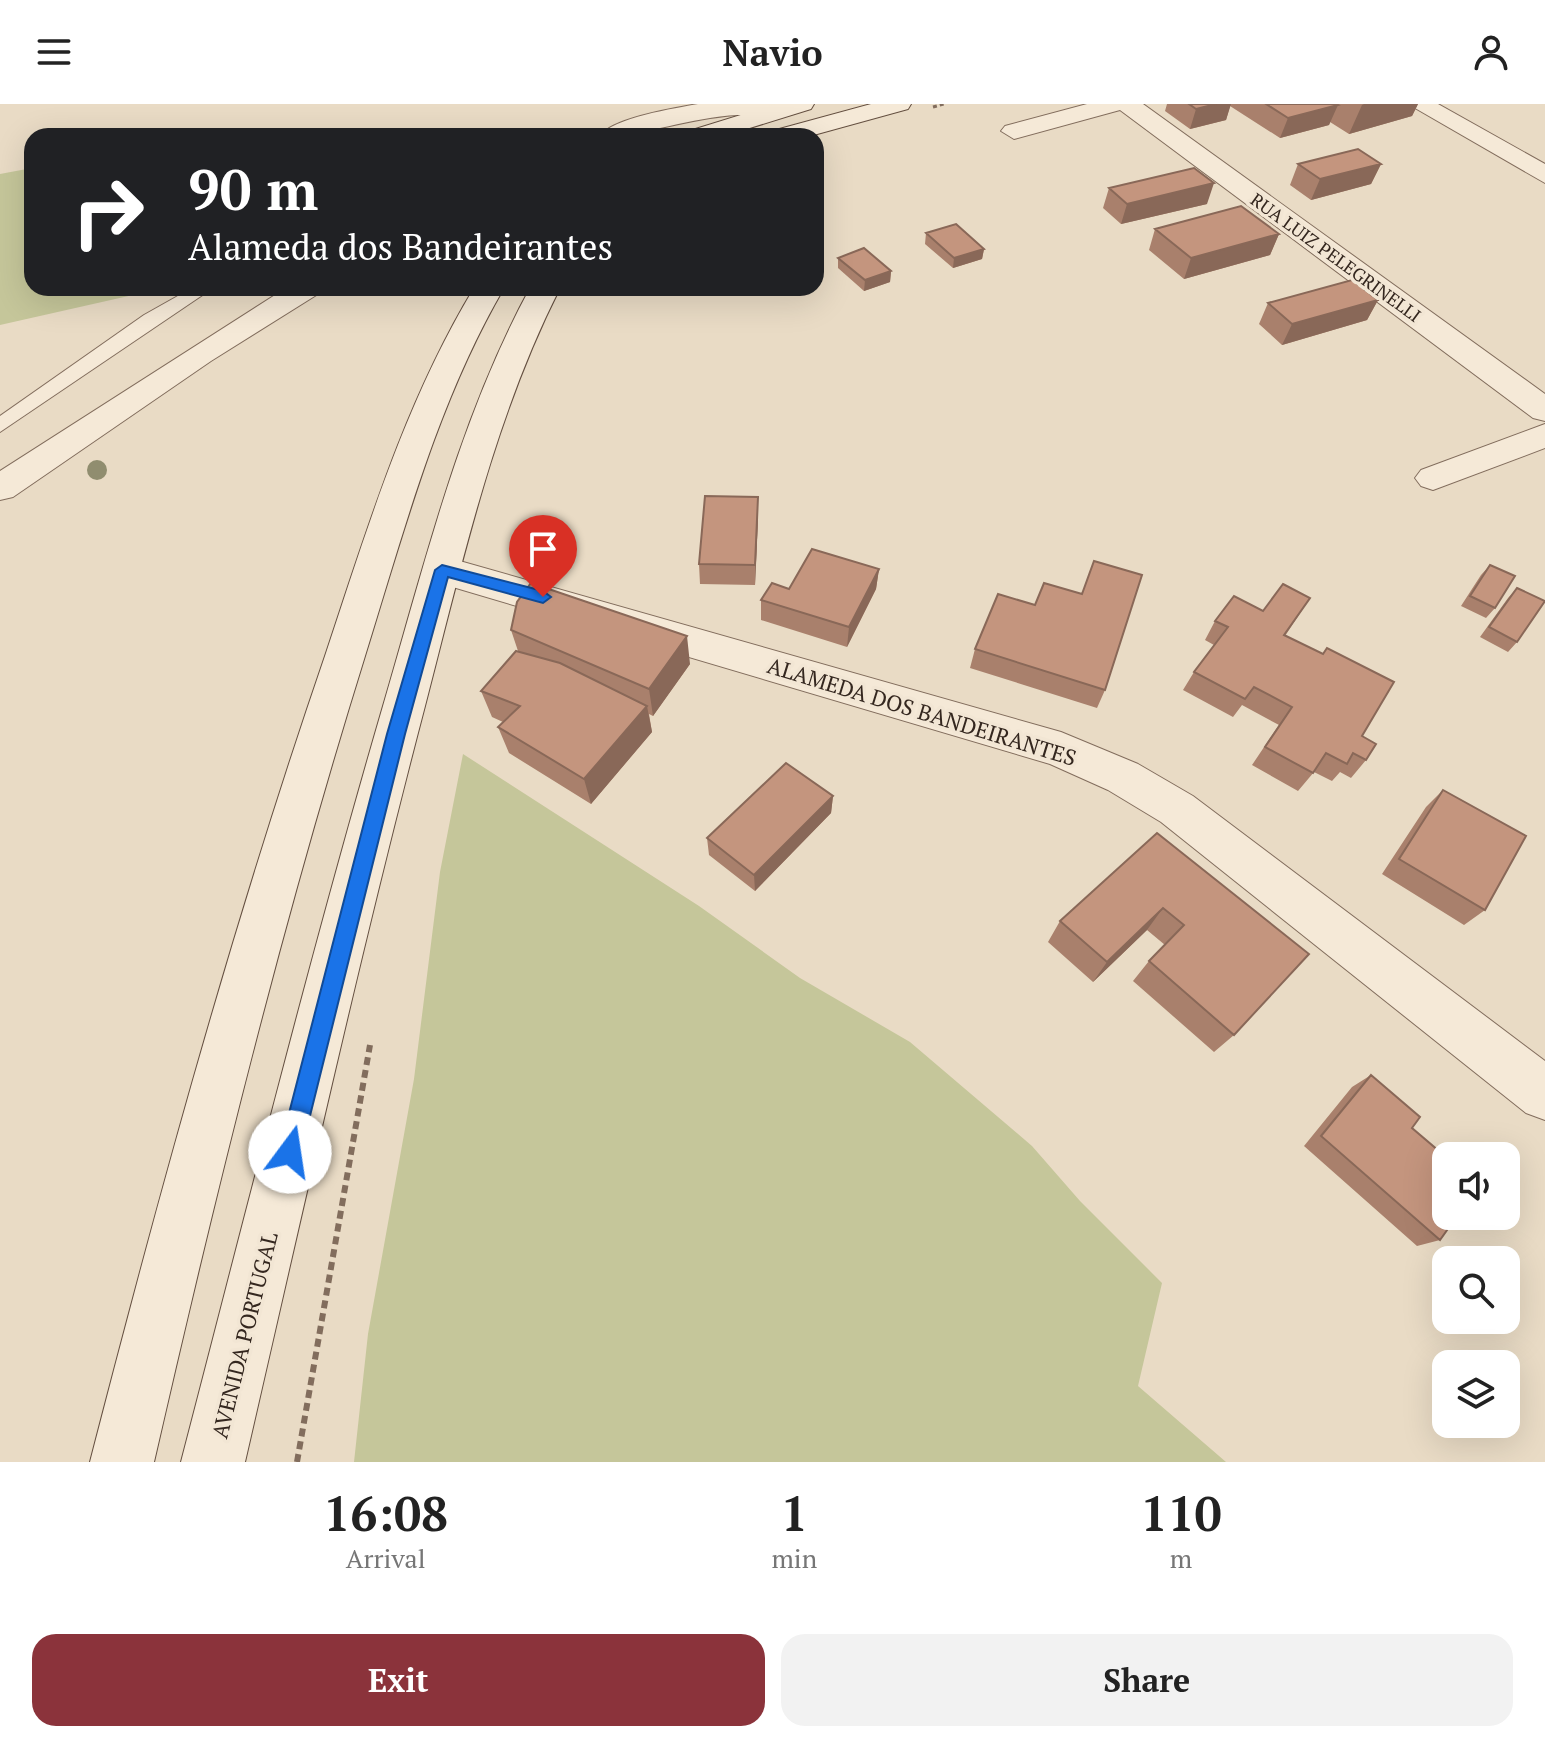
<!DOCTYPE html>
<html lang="en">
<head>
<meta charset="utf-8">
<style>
  body { margin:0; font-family:"PT Serif",serif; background:#f2f2f2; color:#222; height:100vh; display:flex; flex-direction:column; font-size:30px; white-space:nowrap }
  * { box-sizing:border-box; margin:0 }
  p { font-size:26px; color:#767676 }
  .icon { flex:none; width:44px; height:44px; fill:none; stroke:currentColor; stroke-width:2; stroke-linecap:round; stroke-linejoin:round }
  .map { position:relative; height:1358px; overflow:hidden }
  .drawer { display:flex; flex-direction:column; background:#fff; flex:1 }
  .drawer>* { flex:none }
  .banner { position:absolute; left:24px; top:24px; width:800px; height:168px; border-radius:24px; box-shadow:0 8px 32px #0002; background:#202124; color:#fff; overflow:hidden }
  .fabs { position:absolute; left:1432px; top:1038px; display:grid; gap:16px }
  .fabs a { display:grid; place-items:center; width:88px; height:88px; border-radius:16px; background:#fff; box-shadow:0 8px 32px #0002; font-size:40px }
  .pin { position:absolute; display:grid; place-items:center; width:68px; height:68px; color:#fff; margin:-82px -34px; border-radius:50% 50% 50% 0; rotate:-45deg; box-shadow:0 0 8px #0007 }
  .pin .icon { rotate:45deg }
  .me { position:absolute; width:88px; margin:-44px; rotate:14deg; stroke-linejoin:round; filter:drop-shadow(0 0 6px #0008) }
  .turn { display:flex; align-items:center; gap:28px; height:168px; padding:0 32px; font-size:36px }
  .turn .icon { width:104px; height:104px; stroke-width:2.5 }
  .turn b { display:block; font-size:56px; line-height:68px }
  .eta { display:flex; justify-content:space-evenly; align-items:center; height:136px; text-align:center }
  .eta b { font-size:48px; font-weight:800; line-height:56px }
  .primary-button { display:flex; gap:16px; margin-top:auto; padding:16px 32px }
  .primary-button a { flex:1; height:92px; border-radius:24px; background:#8b333b; color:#fff; font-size:32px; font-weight:800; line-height:92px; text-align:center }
  .primary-button a+a { background:#f2f2f2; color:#222 }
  header { display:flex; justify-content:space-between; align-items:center; height:104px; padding:0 32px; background:#fff; font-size:36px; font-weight:800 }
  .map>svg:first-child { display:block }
  .green { fill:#c5c69a }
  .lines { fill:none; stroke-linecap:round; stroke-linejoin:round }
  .lane-casing { stroke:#826d5d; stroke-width:2 }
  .street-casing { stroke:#826d5d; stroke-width:2 }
  .secondary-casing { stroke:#644f40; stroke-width:2 }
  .path-far1 { stroke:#826d5d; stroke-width:3; stroke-dasharray:4 3; stroke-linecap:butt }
  .path { stroke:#826d5d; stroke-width:6; stroke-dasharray:8 5; stroke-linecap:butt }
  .lane { fill:#f5e9d7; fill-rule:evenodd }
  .street { fill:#f5e9d7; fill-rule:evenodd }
  .secondary { fill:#f5e9d7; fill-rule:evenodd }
  .tree { fill:#908d6f }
  .wall { fill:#a9806c }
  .shaded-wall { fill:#896858 }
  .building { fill:#c4957e; stroke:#896858; stroke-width:2 }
  .route { fill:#1a73e8; stroke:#114b97; stroke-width:2 }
  .labels { text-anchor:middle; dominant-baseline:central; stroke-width:7; stroke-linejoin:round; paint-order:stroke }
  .far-street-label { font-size:18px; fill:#34271f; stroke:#f2e6d4 }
  .street-label { font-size:22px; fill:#34271f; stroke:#f2e6d4 }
</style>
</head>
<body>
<header><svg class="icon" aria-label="menu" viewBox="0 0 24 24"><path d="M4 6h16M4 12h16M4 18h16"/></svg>Navio<svg class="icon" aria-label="person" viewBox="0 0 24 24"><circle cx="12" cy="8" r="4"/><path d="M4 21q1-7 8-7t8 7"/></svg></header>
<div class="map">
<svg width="1545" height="1358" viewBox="0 0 1545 1358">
  <rect width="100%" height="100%" fill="#e9dbc5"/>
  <path class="green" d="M 32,64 L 32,184 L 164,184 L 0,221 L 0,70 Z
    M 463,650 L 699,802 L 800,874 L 910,938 L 1032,1042 L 1080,1097 L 1162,1179 L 1138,1282 L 1226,1358 L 354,1358 L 368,1230 L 414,975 L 440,768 Z"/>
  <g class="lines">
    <g class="lane-casing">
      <path id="lane" d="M 192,184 L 203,184 L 207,188 L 0,328 L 0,312 L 144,211 Z"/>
    </g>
    <g class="street-casing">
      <path id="street" d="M 698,0 L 796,0 L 798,4 C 789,18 754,10 738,11 C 690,13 647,32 600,32 C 612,14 676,4 698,0 Z
        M 1087,0 L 1143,0 L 1545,290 L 1545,317 L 1533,314 L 1120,6 L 1014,35 L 1001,27 L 1005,22 Z
        M 1408,0 L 1438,0 L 1545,60 L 1545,79 Z
        M 286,184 L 322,184 L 318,190 L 211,257 L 13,393 L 0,396 L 0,367 Z
        M 1545,320 L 1545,344 L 1433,386 L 1421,382 L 1415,374 L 1421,366 Z
        M 442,452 L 1061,628 L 1138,660 L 1193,692 L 1545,957 L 1545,1016 L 1526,1009 L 1161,718 L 1108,686 L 1050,660 L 429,476 L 423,466 L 429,456 Z"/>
    </g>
    <g class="secondary-casing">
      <path id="secondary" d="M 776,0 L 814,0 L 811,5 L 724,32 L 685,32 L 689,27 Z
        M 871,0 L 911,0 L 908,5 L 810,32 L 768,32 L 772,27 Z
        M 474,184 L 504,184 C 437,299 404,427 365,552 C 282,818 216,1087 154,1358 L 90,1358 C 160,1087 234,817 325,552 C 367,426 405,298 474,184 Z
        M 530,184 L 560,184 C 493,316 462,460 425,602 C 359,853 303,1106 245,1358 L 181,1358 C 247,1105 310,852 383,602 C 425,459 459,315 530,184 Z"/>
    </g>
    <path class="path-far1" d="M 933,3 L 944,0"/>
    <path class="path" d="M 297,1358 L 370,941"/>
    <use href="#lane" class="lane"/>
    <use href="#street" class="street"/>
    <use href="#secondary" class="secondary"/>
  </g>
  <circle class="tree" cx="97" cy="366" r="10"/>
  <path class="wall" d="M 1167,0 L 1418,0 L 1412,12 L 1349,30 L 1330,18 L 1329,21 L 1280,34 L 1230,2 L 1226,16 L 1190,25 L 1165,7 Z
    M 1298,60 L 1381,60 L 1371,80 L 1311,96 L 1290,81 Z
    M 1109,84 L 1207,100 L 1121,120 L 1103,104 Z
    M 1155,125 L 1279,130 L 1270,151 L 1184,175 L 1149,146 Z
    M 926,129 L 984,145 L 982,155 L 953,164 L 925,140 Z
    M 838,154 L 891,167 L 890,178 L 864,187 L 838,164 Z
    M 1378,196 L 1367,216 L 1282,241 L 1259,220 L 1268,199 Z
    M 758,413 L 755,481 L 700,480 L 699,460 Z
    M 1490,461 L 1495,504 L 1486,514 L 1461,502 L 1481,471 Z
    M 879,465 L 876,485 L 847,543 L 761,516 L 761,496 L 789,485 Z
    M 1517,484 L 1517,538 L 1508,548 L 1480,533 L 1508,494 Z
    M 1082,490 L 1105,586 L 1097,604 L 970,564 L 975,545 L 1035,501 Z
    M 1310,494 L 1285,532 L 1362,632 L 1366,656 L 1351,674 L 1340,668 L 1332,677 L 1314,668 L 1298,687 L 1252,661 L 1279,621 L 1242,601 L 1233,613 L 1183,586 L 1194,568 L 1214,541 L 1205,536 L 1215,517 L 1263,507 Z
    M 511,526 L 690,560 L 653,612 L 649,610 L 652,628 L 591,700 L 509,649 L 498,623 L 503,618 L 492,613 L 481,587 L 518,547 Z
    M 1443,686 L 1485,806 L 1464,821 L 1382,770 L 1426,703 Z
    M 833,692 L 831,709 L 755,787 L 709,751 L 707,734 Z
    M 1157,729 L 1234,931 L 1214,948 L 1133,877 L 1149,857 L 1165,841 L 1147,826 L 1093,878 L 1048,838 L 1060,817 Z
    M 1371,971 L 1412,1024 L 1440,1136 L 1417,1142 L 1304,1042 L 1352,983 Z"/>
  <path class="shaded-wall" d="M 1216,0 L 1231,0 L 1226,16 L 1190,25 L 1196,5 Z
    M 1364,0 L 1418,0 L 1412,12 L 1349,30 L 1362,1 Z
    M 1338,1 L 1329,21 L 1280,34 L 1288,14 Z
    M 1381,60 L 1371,80 L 1311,96 L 1320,75 Z
    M 1214,79 L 1207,100 L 1121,120 L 1127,100 Z
    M 1279,130 L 1270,151 L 1184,175 L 1191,154 Z
    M 984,145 L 982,155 L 953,164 L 954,154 Z
    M 891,167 L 890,178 L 864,187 L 865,176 Z
    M 1378,196 L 1367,216 L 1282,241 L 1292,220 Z
    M 758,393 L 758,413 L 755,481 L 755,461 Z
    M 879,465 L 876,485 L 847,543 L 849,523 Z
    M 687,532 L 690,560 L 653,612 L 649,585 Z
    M 647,602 L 652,628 L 591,700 L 584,675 Z
    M 833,692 L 831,709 L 755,787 L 754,771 Z
    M 1163,804 L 1147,826 L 1093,878 L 1107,858 Z"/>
  <path class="building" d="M 1189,0 L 1216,0 L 1196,5 Z
    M 1266,0 L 1336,0 L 1338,1 L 1288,14 Z
    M 1358,45 L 1381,60 L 1320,75 L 1298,60 Z
    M 1194,64 L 1214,79 L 1127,100 L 1109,84 Z
    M 1241,102 L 1279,130 L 1191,154 L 1155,125 Z
    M 956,120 L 984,145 L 954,154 L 926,129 Z
    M 864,144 L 891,167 L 865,176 L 838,154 Z
    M 1352,176 L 1378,196 L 1292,220 L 1268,199 Z
    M 705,392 L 758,393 L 755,461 L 699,460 Z
    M 812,445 L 879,465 L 849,523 L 761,496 L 772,479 L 789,485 Z
    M 1094,457 L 1142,471 L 1105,586 L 975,545 L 998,490 L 1035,501 L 1044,479 L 1082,490 Z
    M 1490,461 L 1515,472 L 1495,504 L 1470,492 Z
    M 531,479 L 687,532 L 649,585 L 511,526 L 517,498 Z
    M 1283,480 L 1310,494 L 1284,531 L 1323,550 L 1327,544 L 1394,578 L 1362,632 L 1376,640 L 1366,656 L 1353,649 L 1347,660 L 1326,649 L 1313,669 L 1265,643 L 1292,603 L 1254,583 L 1245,595 L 1194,568 L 1228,523 L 1215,517 L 1234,492 L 1263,507 Z
    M 1517,484 L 1545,497 L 1517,538 L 1489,523 Z
    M 516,547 L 560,559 L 647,602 L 584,675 L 498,623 L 520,602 L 481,587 Z
    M 786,659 L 833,692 L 754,771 L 707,734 Z
    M 1443,686 L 1526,732 L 1485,806 L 1399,755 Z
    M 1157,729 L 1309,850 L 1234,931 L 1149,857 L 1184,821 L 1163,804 L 1107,858 L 1060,817 Z
    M 1371,971 L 1420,1013 L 1412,1024 L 1446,1053 L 1446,1112 L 1457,1112 L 1440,1136 L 1321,1032 Z"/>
  <path class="route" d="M 442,461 L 543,487 L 551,493 L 543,499 L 448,473 L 405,630 L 301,1048 L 298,1056 L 290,1059 L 282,1056 L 279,1048 L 387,630 L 435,466 Z"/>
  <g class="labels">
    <g class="far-street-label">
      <text transform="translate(1336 153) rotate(36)">RUA LUIZ PELEGRINELLI</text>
    </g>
    <g class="street-label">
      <text transform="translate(922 607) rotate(17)">ALAMEDA DOS BANDEIRANTES</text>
      <text transform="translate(244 1231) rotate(-76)">AVENIDA PORTUGAL</text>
    </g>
  </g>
</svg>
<div class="fabs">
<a><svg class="icon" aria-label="sound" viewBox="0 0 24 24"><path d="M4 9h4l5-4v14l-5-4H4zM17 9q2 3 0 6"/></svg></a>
<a><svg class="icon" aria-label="search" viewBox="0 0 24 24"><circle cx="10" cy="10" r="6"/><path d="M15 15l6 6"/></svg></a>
<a><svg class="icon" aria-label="layers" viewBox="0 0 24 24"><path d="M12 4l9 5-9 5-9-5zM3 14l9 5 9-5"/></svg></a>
</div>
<div class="pin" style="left:543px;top:493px;background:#d93025"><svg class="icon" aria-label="arrive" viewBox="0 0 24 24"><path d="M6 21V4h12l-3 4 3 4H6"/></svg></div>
<svg class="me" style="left:290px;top:1048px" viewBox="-20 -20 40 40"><circle r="19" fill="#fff"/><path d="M0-13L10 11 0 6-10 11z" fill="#1a73e8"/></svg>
<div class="banner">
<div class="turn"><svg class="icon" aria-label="right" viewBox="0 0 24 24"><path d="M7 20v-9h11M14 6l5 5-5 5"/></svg><div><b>90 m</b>Alameda dos Bandeirantes</div></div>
</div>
</div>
<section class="drawer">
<div class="eta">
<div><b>16:08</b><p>Arrival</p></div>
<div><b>1</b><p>min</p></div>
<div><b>110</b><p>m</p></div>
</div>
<div class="primary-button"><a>Exit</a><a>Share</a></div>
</section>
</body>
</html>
